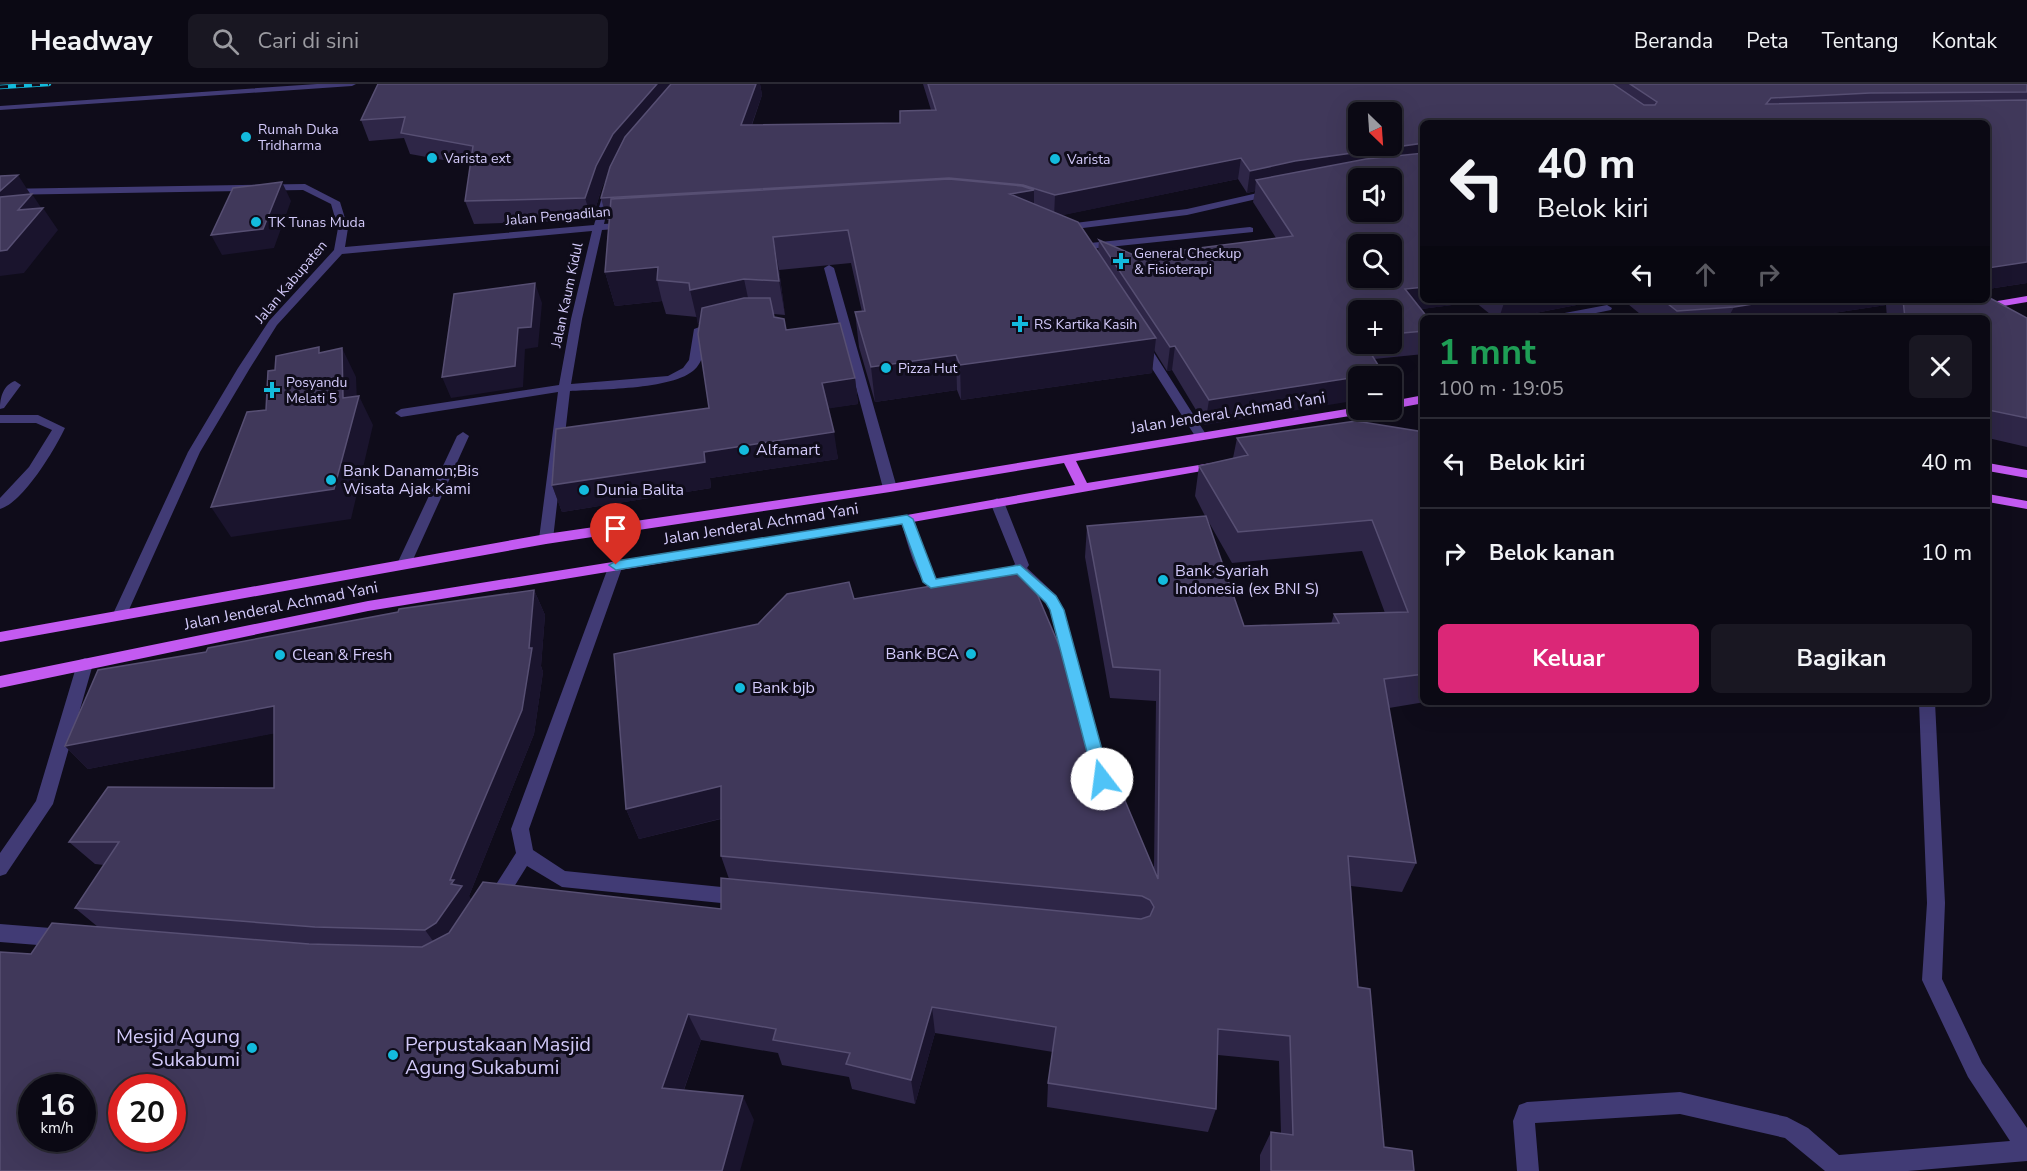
<!DOCTYPE html>
<html lang="id">
<head>
<meta charset="utf-8">
<style>
  body { margin:0; font-family:"Nunito Sans",sans-serif; background:#191722; color:#f1f3f6; height:100vh; display:flex; flex-direction:column; font-size:22px; white-space:nowrap }
  * { box-sizing:border-box; margin:0 }
  p { font-size:20px; color:#9a9aa0 }
  .icon { flex:none; width:33px; height:33px; fill:none; stroke:currentColor; stroke-width:2; stroke-linecap:round; stroke-linejoin:round }
  .map { position:relative; flex:1; overflow:hidden }
  .side { position:absolute; left:1420px; top:231px; width:570px; height:390px; display:flex; flex-direction:column; background:#0b0914; border-radius:9px; box-shadow:0 6px 24px #0002,0 0 0 2px #2b2a34 }
  .side>* { flex:none }
  .top-card { position:absolute; left:1420px; top:36px; width:570px; height:183px; border-radius:9px; box-shadow:0 6px 24px #0002,0 0 0 2px #2b2a34; background:#0b0914; color:#f1f3f6; overflow:hidden }
  .needle { width:39px; rotate:155deg }
  .fabs { position:absolute; left:1348px; top:18px; display:grid; gap:12px }
  .fabs a { display:grid; place-items:center; width:54px; height:54px; border-radius:9px; background:#0b0914; box-shadow:0 6px 24px #0002,0 0 0 2px #2b2a34; font-size:30px }
  .speed { position:absolute; left:18px; top:990px; display:flex; gap:12px; font-size:30px; font-weight:700; text-align:center }
  .speed>* { display:grid; place-content:center; width:78px; height:78px; border-radius:50%; background:#0b0914; box-shadow:0 6px 24px #0002,0 0 0 2px #2b2a34; line-height:1 }
  .speed small { font-size:15px; font-weight:400 }
  .speed .limit { border:9px solid #d22; background:#fff; color:#111 }
  .pin { position:absolute; display:grid; place-items:center; width:51px; height:51px; color:#fff; margin:-62px -26px; border-radius:50% 50% 50% 0; rotate:-45deg; box-shadow:0 0 6px #0007 }
  .pin .icon { rotate:45deg }
  .me { position:absolute; width:66px; margin:-33px; rotate:345deg; stroke-linejoin:round; filter:drop-shadow(0 0 4px #0008) }
  .turn { display:flex; align-items:center; gap:21px; height:126px; padding:0 18px; font-size:27px }
  .turn .icon { width:78px; height:78px; stroke-width:2.5 }
  .turn b { display:block; font-size:42px; line-height:51px }
  .lanes { display:flex; align-items:center; height:57px; padding:0 18px; background:#0003; justify-content:center; gap:30px; direction:ltr }
  .lanes .off { opacity:.35 }
  .round { display:grid; place-items:center; flex:none; width:63px; height:63px; border-radius:9px; background:#191722 }
  .summary { display:flex; align-items:center; justify-content:space-between; height:102px; padding:0 18px }
  h1 { font-size:36px; font-weight:700; line-height:45px; color:#1e9e55 }
  .action { display:flex; gap:12px; margin-top:auto; padding:12px 18px }
  .action a { flex:1; height:69px; border-radius:9px; background:#db2777; color:#fff; font-size:24px; font-weight:700; line-height:69px; text-align:center }
  .action a+a { background:#191722; color:#f1f3f6 }
  ul { padding:0; list-style:none }
  li { display:flex; align-items:center; gap:18px; height:90px; padding:0 18px; border-top:2px solid #2b2a34 }
  li div { flex:1 }
  li b { display:block; font-size:22px }
  li em { font-style:normal }
  header { display:flex; align-items:center; gap:36px; box-sizing:border-box; height:84px; padding:0 30px; background:#0b0914; border-bottom:2px solid #2b2a34 }
  header strong { font-size:28px }
  nav { display:flex; gap:33px; margin-inline-start:auto; font-size:21px }
  .search { width:420px; height:54px; background:#191722; display:flex; align-items:center; gap:15px; box-sizing:border-box; padding:0 21px; border-radius:9px; color:#9a9aa0; font-size:22px }
  .map>svg:first-child { display:block }
  .lines { fill:none; stroke-linecap:round; stroke-linejoin:round }
  .minor { fill:#413b75; fill-rule:evenodd }
  .major { fill:#c35af1; fill-rule:evenodd }
  .rail-casing { stroke:#13bbdd; stroke-width:4.5 }
  .rail { stroke:#0f0c1a; stroke-width:3; stroke-dasharray:8; stroke-linecap:butt }
  .wall { fill:#2e2647; fill-rule:evenodd }
  .shaded-wall { fill:#1a142d }
  .building { fill:#40385a; stroke:#574f73; stroke-width:1.5; fill-rule:evenodd }
  .route { fill:#4fc3f7; stroke:#337fa1; stroke-width:1.5 }
  .poi-dot { fill:#13bbdd; stroke:#0f0c1a; stroke-width:2 }
  .labels { text-anchor:middle; dominant-baseline:central; stroke-width:6; stroke-linejoin:round; paint-order:stroke }
  .far-poi-label { font-size:14px; fill:#d3cafa; stroke:#0f0c1a; text-anchor:start }
  .far-street-label { font-size:14px; fill:#d3cafa; stroke:#0f0c1a }
  .street-label { font-size:16px; fill:#d3cafa; stroke:#0f0c1a }
  .poi-label { font-size:16px; fill:#d3cafa; stroke:#0f0c1a; text-anchor:start }
  .near-poi-label { font-size:20px; fill:#d3cafa; stroke:#0f0c1a; text-anchor:end }
</style>
</head>
<body>
<header>
<strong>Headway</strong>
<div class="search"><svg class="icon" aria-label="search" viewBox="0 0 24 24"><circle cx="10" cy="10" r="6"/><path d="M15 15l6 6"/></svg>Cari di sini</div>
<nav><a>Beranda</a><a>Peta</a><a>Tentang</a><a>Kontak</a></nav>
</header>
<div class="map">
<svg width="2027" height="1087" viewBox="0 0 2027 1087">
  <rect width="100%" height="100%" fill="#0f0c1a"/>
  <g class="lines">
    <path class="minor" d="M 317,0 L 356,0 L 352,2 L 0,26 L 0,22 Z
      M 305,100 L 340,118 L 348,144 L 345,163 L 594,141 L 604,106 L 612,104 L 604,140 L 629,138 L 634,141 L 629,144 L 602,146 L 582,235 L 571,300 L 668,292 L 683,284 L 689,276 L 694,245 L 705,241 L 711,244 L 705,247 C 705,260 705,273 697,283 C 679,306 600,305 570,307 L 553,455 L 546,460 L 541,458 L 539,455 L 558,308 L 401,333 L 395,329 L 401,325 L 559,301 L 571,235 L 592,147 L 342,170 L 277,241 L 250,284 L 200,368 L 127,530 L 120,535 L 115,534 L 113,530 L 188,368 L 238,284 L 269,237 L 334,166 L 338,144 L 331,120 L 303,106 L 0,111 L 0,105 Z
      M 1271,106 L 1274,107 L 1274,111 L 1187,131 L 1067,146 L 1062,143 L 1067,140 L 1187,125 Z
      M 1250,143 L 1253,144 L 1253,148 L 1080,166 L 1075,163 L 1080,160 Z
      M 829,181 L 834,184 L 897,404 L 895,407 L 885,407 L 883,404 L 824,184 Z
      M 1607,221 L 1612,224 L 1611,226 L 1571,234 L 1549,234 L 1554,231 Z
      M 1143,258 L 1149,261 L 1207,352 L 1205,355 L 1201,356 L 1195,352 L 1137,261 Z
      M 15,297 L 21,301 L 4,324 L 0,325 C 0,314 3,301 15,297 Z
      M 0,331 L 38,331 L 65,344 C 55,365 23,419 0,425 L 0,414 L 29,383 L 52,346 L 36,339 L 0,339 Z
      M 463,348 L 469,352 L 411,480 L 404,485 L 399,483 L 397,480 L 457,352 Z
      M 997,414 L 1004,418 L 1029,481 L 1027,484 L 1056,511 L 1064,526 L 1092,629 L 1090,633 L 1078,633 L 1076,629 L 1050,526 L 1045,518 L 1019,492 L 936,506 C 915,500 907,454 900,435 L 907,431 L 914,435 L 933,491 L 939,496 L 1011,484 L 1015,480 L 990,418 Z
      M 616,476 L 623,481 L 529,745 L 533,766 L 565,787 L 741,805 L 748,807 L 750,813 L 748,819 L 741,821 L 562,803 L 527,782 L 502,822 L 495,824 L 488,822 L 486,816 L 516,769 L 511,745 L 609,481 Z
      M 85,574 L 90,576 L 93,580 L 53,720 L 6,790 L 0,792 L 0,769 L 36,717 L 77,580 L 80,576 Z
      M 1919,618 L 1935,618 L 1945,819 L 1942,895 L 1982,979 L 2027,1044 L 2027,1077 L 1908,1087 L 1825,1087 L 1785,1054 L 1680,1030 L 1535,1039 L 1539,1087 L 1517,1087 L 1513,1037 L 1519,1021 L 1527,1018 L 1680,1008 L 1787,1033 L 1808,1044 L 1839,1071 L 2010,1057 L 1968,993 L 1922,896 L 1927,819 Z
      M 0,840 L 63,845 L 70,848 L 73,854 L 70,860 L 63,863 L 0,858 Z"/>
    <path class="major" d="M 2027,212 L 2027,218 L 1980,226 L 1975,223 L 1980,220 Z
      M 1424,311 L 1424,319 L 1392,325 L 1392,317 Z
      M 1359,323 L 1359,326 L 1368,326 L 1362,330 L 1076,377 L 1087,399 L 1224,377 L 1225,380 L 1224,383 L 1219,384 L 907,439 L 368,527 L 0,604 L 0,592 L 368,517 L 907,431 L 1075,401 L 1064,379 L 890,408 L 546,460 L 0,558 L 0,548 L 546,450 L 890,400 Z
      M 1988,379 L 2027,386 L 2027,394 L 1988,387 Z
      M 1988,410 L 2027,417 L 2027,425 L 1988,418 Z"/>
    <g class="rail-casing">
      <path id="rail" d="M 0,3 L 49,0"/>
    </g>
    <use href="#rail" class="rail"/>
  </g>
  <path class="wall" d="M 378,0 L 760,0 L 762,11 L 752,41 L 900,39 L 931,26 L 923,0 L 2027,0 L 2027,199 L 1988,205 L 1988,39 L 1424,39 L 1424,216 L 1602,216 L 1510,234 L 1495,234 L 1475,218 L 1421,225 L 1424,234 L 1424,270 L 1374,275 L 1205,341 L 1172,286 L 1167,287 L 1154,266 L 1152,289 L 961,316 L 957,306 L 875,318 L 859,263 L 855,228 L 862,228 L 851,179 L 779,186 L 785,231 L 774,230 L 774,233 L 786,246 L 855,294 L 858,320 L 828,324 L 838,375 L 710,394 L 711,404 L 562,428 L 552,401 L 709,324 L 699,240 L 698,240 L 697,233 L 666,230 L 662,217 L 615,222 L 605,188 L 609,136 L 607,136 L 601,114 L 608,91 L 602,103 L 592,136 L 474,140 L 465,117 L 471,81 L 410,70 L 404,54 L 369,57 L 361,36 ZM 1238,95 L 1247,109 L 1255,107 L 1253,118 L 1276,154 L 1136,172 L 1099,156 L 1098,169 L 1062,131 ZM 1359,226 L 1392,226 L 1392,260 L 1359,260 Z
    M 1623,216 L 1988,216 L 2027,234 L 2027,363 L 1988,354 L 1988,234 L 1887,234 L 1886,221 L 1800,234 L 1645,234 Z
    M 1424,348 L 1424,618 L 1425,618 L 1389,624 L 1416,779 L 1402,808 L 1351,802 L 1358,903 L 1384,1063 L 1414,1087 L 1260,1087 L 1260,1071 L 1271,1048 L 1281,1050 L 1279,977 L 1218,971 L 1216,1025 L 1208,1048 L 1047,1023 L 1048,999 L 1053,968 L 935,949 L 915,1020 L 852,1005 L 849,993 L 782,981 L 778,969 L 701,956 L 684,1006 L 754,1036 L 31,870 L 98,843 L 75,824 L 104,781 L 95,780 L 69,758 L 274,704 L 274,649 L 88,685 L 65,662 L 206,568 L 534,506 L 545,531 L 541,582 L 543,588 L 534,650 L 469,812 L 471,816 L 721,825 L 729,795 L 721,772 L 721,735 L 639,755 L 626,725 L 758,540 L 854,515 L 1097,671 L 1154,784 L 1156,617 L 1110,614 L 1085,473 L 1087,442 L 1205,432 L 1195,412 L 1199,382 L 1233,374 L 1237,354 ZM 1207,435 L 1232,479 L 1362,467 L 1385,529 L 1334,530 L 1331,540 L 1244,542 Z"/>
  <path class="shaded-wall" d="M 657,0 L 678,0 L 618,71 L 602,103 L 592,136 L 585,114 L 596,82 L 613,50 Z
    M 751,0 L 760,0 L 762,11 L 744,62 L 741,41 Z
    M 1424,59 L 1424,79 L 1256,96 L 1255,107 L 1247,109 L 1250,87 L 1295,77 Z
    M 1241,74 L 1238,95 L 1054,133 L 1055,111 Z
    M 18,91 L 31,111 L 32,110 L 42,125 L 43,124 L 58,146 L 24,189 L 0,192 L 0,107 Z
    M 282,98 L 291,117 L 274,164 L 222,171 L 211,151 Z
    M 1034,106 L 1034,137 L 1010,110 Z
    M 773,153 L 779,186 L 785,231 L 779,197 Z
    M 2027,178 L 2027,199 L 1988,205 L 1988,184 Z
    M 658,183 L 657,196 L 662,217 L 615,222 L 605,188 Z
    M 744,195 L 751,228 L 698,240 L 690,206 Z
    M 535,199 L 542,219 L 538,263 L 525,265 L 523,303 L 451,314 L 442,293 L 518,244 Z
    M 1424,203 L 1424,216 L 1475,216 L 1475,218 L 1399,228 L 1405,205 Z
    M 1505,216 L 1602,216 L 1510,234 L 1499,234 Z
    M 1778,216 L 1889,216 L 1886,221 L 1800,234 L 1728,234 L 1734,223 Z
    M 1156,254 L 1152,289 L 961,316 L 960,281 Z
    M 1175,262 L 1172,286 L 1167,287 L 1170,263 Z
    M 342,264 L 356,293 L 357,318 L 359,312 L 373,341 L 351,435 L 231,453 L 211,423 L 343,314 Z
    M 956,271 L 957,306 L 875,318 L 871,283 Z
    M 1383,289 L 1382,292 L 1363,292 Z
    M 1359,293 L 1359,316 L 1205,341 L 1209,316 Z
    M 855,294 L 858,320 L 826,325 L 822,299 Z
    M 834,348 L 838,375 L 710,394 L 711,404 L 562,428 L 552,401 L 704,368 Z
    M 534,506 L 545,531 L 541,582 L 543,588 L 534,650 L 469,812 L 477,824 L 441,868 L 425,846 L 451,800 L 450,796 L 529,564 Z
    M 274,622 L 292,646 L 88,685 L 65,662 Z
    M 721,702 L 731,732 L 639,755 L 626,725 Z
    M 932,923 L 935,949 L 915,1020 L 911,996 Z
    M 688,930 L 701,956 L 676,1028 L 662,1004 Z
    M 743,1012 L 754,1036 L 740,1087 L 722,1087 Z"/>
  <path class="building" d="M 378,0 L 657,0 L 613,50 L 596,82 L 585,114 L 465,117 L 473,62 L 401,49 L 405,33 L 361,36 Z
    M 671,0 L 756,0 L 741,41 L 900,39 L 900,27 L 936,26 L 928,0 L 1613,0 L 1644,21 L 1655,21 L 1657,18 L 1630,0 L 2027,0 L 2027,8 L 1870,9 L 1771,14 L 1766,20 L 2027,16 L 2027,178 L 1988,184 L 1988,39 L 1424,39 L 1424,59 L 1295,77 L 1250,87 L 1241,74 L 1055,111 L 1023,101 L 949,94 L 601,114 L 610,83 L 625,53 ZM 1359,28 L 1392,28 L 1392,62 L 1359,62 Z
    M 1424,69 L 1424,203 L 1405,205 L 1428,234 L 1424,234 L 1424,247 L 1392,250 L 1392,226 L 1359,226 L 1359,260 L 1365,260 L 1383,289 L 1209,316 L 1175,262 L 1170,263 L 1099,156 L 1136,172 L 1293,152 L 1256,96 L 1366,75 ZM 1359,94 L 1392,94 L 1392,128 L 1359,128 ZM 1359,160 L 1392,160 L 1392,194 L 1359,194 Z
    M 18,91 L 0,107 L 0,92 Z
    M 949,95 L 1022,102 L 1034,106 L 1010,110 L 1078,138 L 1156,254 L 960,281 L 956,271 L 871,283 L 855,228 L 865,227 L 848,146 L 773,153 L 779,197 L 744,195 L 690,206 L 689,199 L 657,196 L 658,183 L 605,188 L 611,115 Z
    M 282,98 L 263,145 L 211,151 L 233,104 Z
    M 32,110 L 18,126 L 43,124 L 7,166 L 0,167 L 0,113 Z
    M 535,199 L 531,243 L 518,244 L 515,282 L 442,293 L 454,210 Z
    M 1988,213 L 2027,234 L 2027,334 L 1988,326 L 1988,234 L 1905,234 L 1903,216 L 1988,216 Z
    M 744,214 L 770,214 L 774,233 L 784,235 L 786,246 L 840,239 L 855,294 L 822,299 L 834,348 L 704,368 L 705,378 L 552,401 L 556,345 L 709,324 L 698,250 L 702,224 Z
    M 1663,216 L 1778,216 L 1734,223 L 1677,227 Z
    M 319,263 L 319,269 L 342,264 L 343,314 L 359,312 L 334,405 L 211,423 L 247,328 L 266,326 L 268,287 L 275,286 L 276,272 Z
    M 1356,337 L 1424,348 L 1424,590 L 1384,595 L 1416,779 L 1348,772 L 1358,903 L 1370,905 L 1384,1063 L 1412,1067 L 1414,1087 L 1271,1087 L 1271,1048 L 1293,1051 L 1290,952 L 1218,945 L 1216,1025 L 1048,999 L 1056,943 L 932,923 L 911,996 L 846,980 L 850,969 L 773,956 L 776,945 L 688,930 L 662,1004 L 743,1012 L 722,1087 L 0,1087 L 0,868 L 31,870 L 52,839 L 309,860 L 422,863 L 449,849 L 483,798 L 721,825 L 721,794 L 1141,835 L 1150,832 L 1154,823 L 1150,816 L 1142,812 L 721,772 L 721,702 L 626,725 L 614,570 L 758,540 L 787,510 L 849,498 L 854,515 L 1027,486 L 1080,611 L 1097,671 L 1107,674 L 1158,795 L 1160,586 L 1113,583 L 1087,442 L 1206,432 L 1244,542 L 1339,539 L 1334,530 L 1408,528 L 1372,436 L 1238,448 L 1199,382 L 1248,371 L 1237,354 ZM 32,1004 L 82,1004 L 82,1054 L 32,1054 ZM 122,1004 L 172,1004 L 172,1054 L 122,1054 Z
    M 534,506 L 529,564 L 532,564 L 522,626 L 450,796 L 454,796 L 451,800 L 462,802 L 436,839 L 425,846 L 315,843 L 75,824 L 119,758 L 69,758 L 108,703 L 274,704 L 274,622 L 65,662 L 98,586 L 206,568 L 208,564 L 398,528 L 399,525 Z"/>
  <path class="route" d="M 907,431 L 913,435 L 936,495 L 1020,481 L 1056,512 L 1064,526 L 1110,695 L 1107,700 L 1096,700 L 1094,695 L 1050,526 L 1046,519 L 1017,490 L 931,504 L 923,498 L 902,440 L 616,486 L 609,481 L 616,477 Z"/>
  <g class="poi-dot">
    <circle cx="246" cy="53" r="6"/>
    <circle cx="432" cy="74" r="6"/>
    <circle cx="1055" cy="75" r="6"/>
    <circle cx="256" cy="138" r="6"/>
    <path d="M1118 168h6v6h6v6h-6v6h-6v-6h-6v-6h6z"/>
    <path d="M1017 231h6v6h6v6h-6v6h-6v-6h-6v-6h6z"/>
    <circle cx="886" cy="284" r="6"/>
    <path d="M269 297h6v6h6v6h-6v6h-6v-6h-6v-6h6z"/>
    <circle cx="744" cy="366" r="6"/>
    <circle cx="331" cy="396" r="6"/>
    <circle cx="584" cy="406" r="6"/>
    <circle cx="1163" cy="496" r="6"/>
    <circle cx="971" cy="570" r="6"/>
    <circle cx="280" cy="571" r="6"/>
    <circle cx="740" cy="604" r="6"/>
    <circle cx="252" cy="964" r="6"/>
    <circle cx="393" cy="971" r="6"/>
  </g>
  <g class="labels">
    <g class="far-poi-label">
      <text x="258" y="45">Rumah Duka<tspan x="258" dy="16">Tridharma</tspan></text>
      <text x="444" y="74">Varista ext</text>
      <text x="1067" y="75">Varista</text>
      <text x="268" y="138">TK Tunas Muda</text>
      <text x="1134" y="169">General Checkup<tspan x="1134" dy="16">&amp; Fisioterapi</tspan></text>
      <text x="1034" y="240">RS Kartika Kasih</text>
      <text x="898" y="284">Pizza Hut</text>
      <text x="286" y="298">Posyandu<tspan x="286" dy="16">Melati 5</tspan></text>
    </g>
    <g class="far-street-label">
      <text transform="translate(558 132) rotate(-5)">Jalan Pengadilan</text>
      <text transform="translate(291 198) rotate(-50)">Jalan Kabupaten</text>
      <text transform="translate(567 211) rotate(-78)">Jalan Kaum Kidul</text>
    </g>
    <g class="street-label">
      <text transform="translate(1228 329) rotate(-9)">Jalan Jenderal Achmad Yani</text>
      <text transform="translate(761 440) rotate(-9)">Jalan Jenderal Achmad Yani</text>
      <text transform="translate(281 522) rotate(-11)">Jalan Jenderal Achmad Yani</text>
    </g>
    <g class="poi-label">
      <text x="756" y="366">Alfamart</text>
      <text x="343" y="387">Bank Danamon;Bis<tspan x="343" dy="18">Wisata Ajak Kami</tspan></text>
      <text x="596" y="406">Dunia Balita</text>
      <text x="1175" y="487">Bank Syariah<tspan x="1175" dy="18">Indonesia (ex BNI S)</tspan></text>
      <text x="959" y="570" text-anchor="end">Bank BCA</text>
      <text x="292" y="571">Clean &amp; Fresh</text>
      <text x="752" y="604">Bank bjb</text>
    </g>
    <g class="near-poi-label">
      <text x="240" y="952">Mesjid Agung<tspan x="240" dy="23">Sukabumi</tspan></text>
      <text x="405" y="960" text-anchor="start">Perpustakaan Masjid<tspan x="405" dy="23">Agung Sukabumi</tspan></text>
    </g>
  </g>
</svg>
<div class="fabs">
<a><svg class="needle" viewBox="-14 -14 28 28"><path d="M0-13l5 13h-10z" fill="#e53935"/><path d="M0 13l5-13h-10z" fill="#9a9aa0"/></svg></a>
<a><svg class="icon" aria-label="sound" viewBox="0 0 24 24"><path d="M4 9h4l5-4v14l-5-4H4zM17 9q2 3 0 6"/></svg></a>
<a><svg class="icon" aria-label="search" viewBox="0 0 24 24"><circle cx="10" cy="10" r="6"/><path d="M15 15l6 6"/></svg></a>
<a>+</a>
<a>−</a>
</div>
<div class="speed"><div>16<small>km/h</small></div><div class="limit">20</div></div>
<div class="pin" style="left:616px;top:481px;background:#d93025"><svg class="icon" aria-label="arrive" viewBox="0 0 24 24"><path d="M6 21V4h12l-3 4 3 4H6"/></svg></div>
<svg class="me" style="left:1102px;top:695px" viewBox="-20 -20 40 40"><circle r="19" fill="#fff"/><path d="M0-13L10 11 0 6-10 11z" fill="#4fc3f7"/></svg>
<div class="top-card">
<div class="turn"><svg class="icon" aria-label="left" viewBox="0 0 24 24"><path d="M17 20v-9H6M10 6l-5 5 5 5"/></svg><div><b>40 m</b>Belok kiri</div></div>
<div class="lanes"><svg class="icon" aria-label="left" viewBox="0 0 24 24"><path d="M17 20v-9H6M10 6l-5 5 5 5"/></svg><svg class="icon off" aria-label="ahead" viewBox="0 0 24 24"><path d="M12 20V5M6 11l6-6 6 6"/></svg><svg class="icon off" aria-label="right" viewBox="0 0 24 24"><path d="M7 20v-9h11M14 6l5 5-5 5"/></svg></div>
</div>
<section class="side">
<div class="summary"><div><h1>1 mnt</h1><p>100 m · 19:05</p></div><a class="round"><svg class="icon" aria-label="close" viewBox="0 0 24 24"><path d="M6 6l12 12M18 6L6 18"/></svg></a></div>
<ul>
<li><svg class="icon" aria-label="left" viewBox="0 0 24 24"><path d="M17 20v-9H6M10 6l-5 5 5 5"/></svg><div><b>Belok kiri</b></div><em>40 m</em></li>
<li><svg class="icon" aria-label="right" viewBox="0 0 24 24"><path d="M7 20v-9h11M14 6l5 5-5 5"/></svg><div><b>Belok kanan</b></div><em>10 m</em></li>
</ul>
<div class="action"><a>Keluar</a><a>Bagikan</a></div>
</section>
</div>
</body>
</html>
